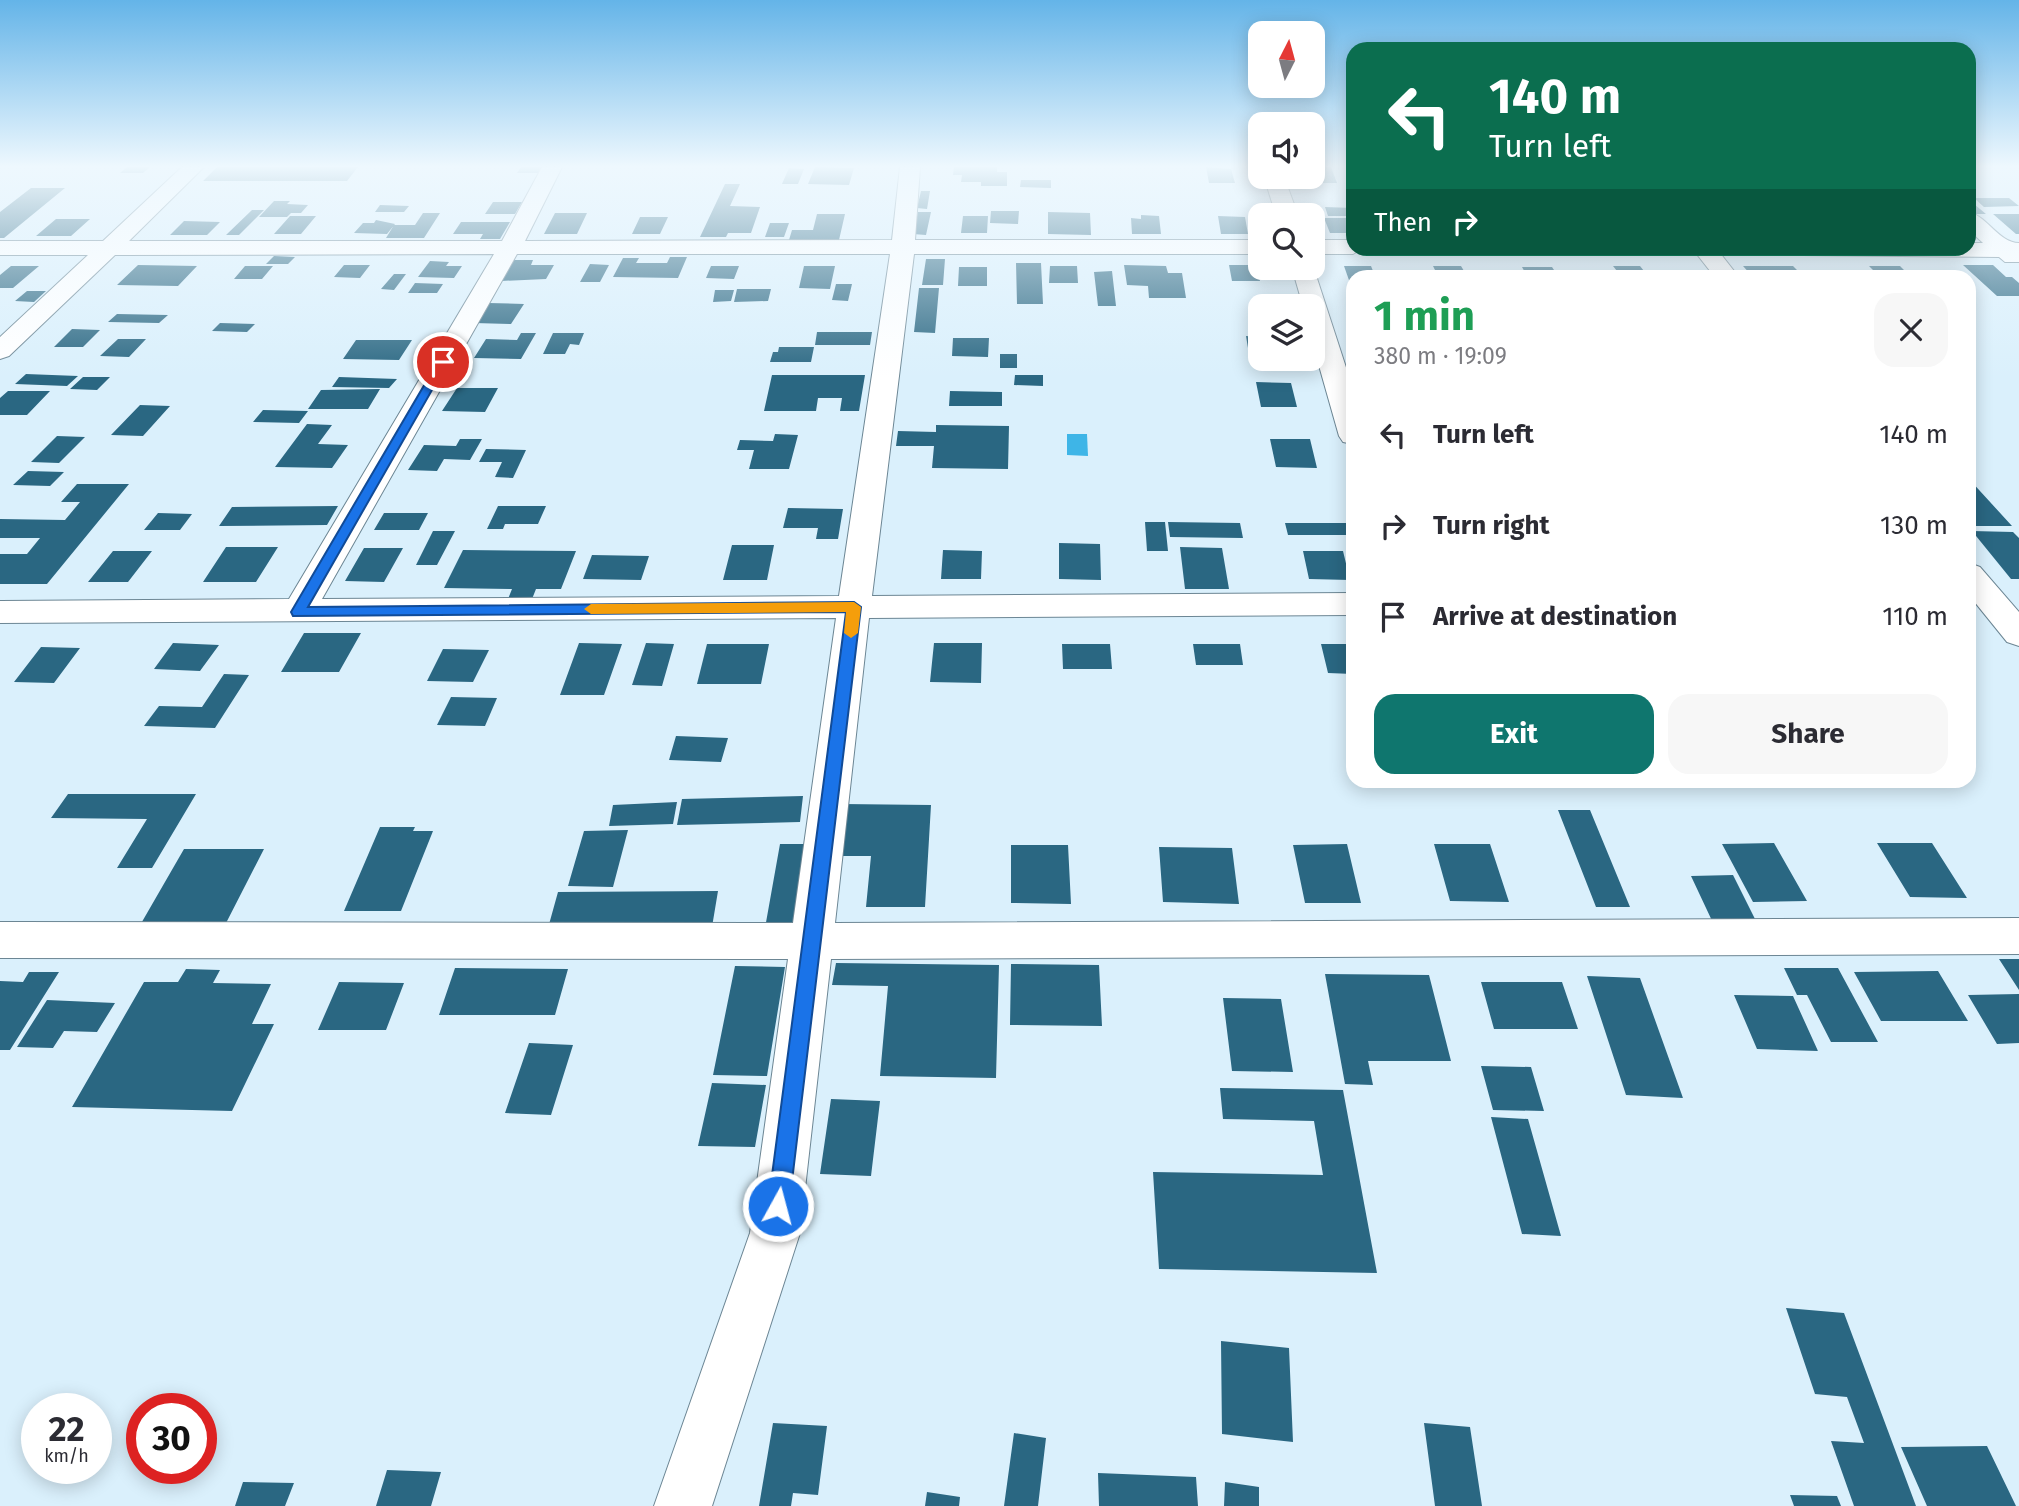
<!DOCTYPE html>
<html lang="en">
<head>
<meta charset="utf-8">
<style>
  body { margin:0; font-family:"Fira Sans",sans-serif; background:#f7f7f7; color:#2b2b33; height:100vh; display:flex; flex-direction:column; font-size:26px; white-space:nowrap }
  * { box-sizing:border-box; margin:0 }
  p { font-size:23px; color:#7c7c81 }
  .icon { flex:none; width:38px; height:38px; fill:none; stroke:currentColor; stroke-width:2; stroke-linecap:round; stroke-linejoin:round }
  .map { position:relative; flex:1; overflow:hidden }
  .details { position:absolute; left:1346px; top:270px; width:630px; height:518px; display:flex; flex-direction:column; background:#fff; border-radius:21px; box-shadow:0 4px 18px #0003 }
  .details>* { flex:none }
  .hud { position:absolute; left:1346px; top:42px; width:630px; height:214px; border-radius:21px; box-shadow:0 4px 18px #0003; background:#0b6e4f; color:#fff; overflow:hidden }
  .needle { width:46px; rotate:6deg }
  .buttons { position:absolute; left:1248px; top:21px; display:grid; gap:14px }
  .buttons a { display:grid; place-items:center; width:77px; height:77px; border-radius:14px; background:#fff; box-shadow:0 4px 18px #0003; font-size:35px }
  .speed { position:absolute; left:21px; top:1393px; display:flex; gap:14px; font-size:35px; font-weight:700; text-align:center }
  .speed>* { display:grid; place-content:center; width:91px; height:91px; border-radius:50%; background:#fff; box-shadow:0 4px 18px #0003; line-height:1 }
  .speed small { font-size:18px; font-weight:400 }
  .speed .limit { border:10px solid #d22; background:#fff; color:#111 }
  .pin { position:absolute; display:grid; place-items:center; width:60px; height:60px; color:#fff; margin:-30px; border:4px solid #fff; border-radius:50%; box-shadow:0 2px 7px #0007 }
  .me { position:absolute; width:77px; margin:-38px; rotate:7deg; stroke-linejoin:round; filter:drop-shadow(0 0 5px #0008) }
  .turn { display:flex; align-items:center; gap:24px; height:147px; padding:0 28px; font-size:32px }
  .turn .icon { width:91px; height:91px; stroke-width:2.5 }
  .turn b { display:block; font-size:49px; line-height:60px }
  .then { display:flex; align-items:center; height:66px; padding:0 28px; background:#0003; gap:14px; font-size:26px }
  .round { display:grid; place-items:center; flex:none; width:74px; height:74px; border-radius:21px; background:#f7f7f7 }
  .summary { display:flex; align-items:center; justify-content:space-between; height:119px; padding:0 28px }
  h1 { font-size:42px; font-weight:700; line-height:52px; color:#1e9e55 }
  .action { display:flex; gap:14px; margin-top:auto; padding:14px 28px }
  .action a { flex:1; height:80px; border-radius:21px; background:#0f766e; color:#fff; font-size:28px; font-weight:700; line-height:80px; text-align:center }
  .action a+a { background:#f7f7f7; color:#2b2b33 }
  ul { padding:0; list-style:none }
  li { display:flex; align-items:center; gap:21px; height:91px; padding:0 28px }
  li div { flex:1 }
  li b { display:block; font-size:26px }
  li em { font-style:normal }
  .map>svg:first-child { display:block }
  .water { fill:#3eb5e7 }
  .building { fill:#2a6782 }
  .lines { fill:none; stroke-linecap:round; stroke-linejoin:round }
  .minor-casing { stroke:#6c8694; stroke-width:2 }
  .minor { fill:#fff; fill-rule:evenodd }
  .route { fill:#1a73e8; stroke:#114b97; stroke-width:2 }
  .slow { fill:#f59e0b }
</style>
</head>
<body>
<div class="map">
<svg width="2019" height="1506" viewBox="0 0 2019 1506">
  <rect width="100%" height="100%" fill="#daf0fc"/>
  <path class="water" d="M 1067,434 L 1087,434 L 1088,456 L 1067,455 Z"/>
  <path class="building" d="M 127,167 L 150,167 L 143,173 L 120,173 Z
    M 217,167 L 358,167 L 347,181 L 203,181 Z
    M 521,167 L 543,167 L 539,173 L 517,173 Z
    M 815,167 L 854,168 L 849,185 L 808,184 Z
    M 954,167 L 997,167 L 997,172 L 1007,172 L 1007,186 L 981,186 L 981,182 L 961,182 L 962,175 L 953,175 Z
    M 1206,167 L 1231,169 L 1235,183 L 1209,183 Z
    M 1312,167 L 1331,167 L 1337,183 L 1310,183 L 1308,177 L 1312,177 Z
    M 789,168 L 804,169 L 798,184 L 782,184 Z
    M 1287,177 L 1304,177 L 1308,189 L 1291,188 Z
    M 1021,180 L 1051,180 L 1051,188 L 1020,187 Z
    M 725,184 L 740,184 L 730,206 L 760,207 L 751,233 L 728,233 L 726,237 L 700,237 Z
    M 31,188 L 65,188 L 4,238 L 0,238 L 0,212 Z
    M 921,191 L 930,191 L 927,209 L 917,208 Z
    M 1974,198 L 2009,198 L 2019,206 L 1984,207 Z
    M 274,201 L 290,201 L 287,204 L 308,205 L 301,213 L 291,213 L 287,217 L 259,217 Z
    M 493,202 L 522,202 L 515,214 L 485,214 Z
    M 1969,204 L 1974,204 L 1986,214 L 1970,214 Z
    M 380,205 L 409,206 L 404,212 L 375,212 Z
    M 1325,207 L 1353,208 L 1353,216 L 1328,216 Z
    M 252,210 L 264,210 L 239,235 L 226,235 Z
    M 991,211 L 1019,211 L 1018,224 L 990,223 Z
    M 918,212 L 931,212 L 926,235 L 913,234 Z
    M 1048,212 L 1090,213 L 1091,235 L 1048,234 Z
    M 423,213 L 440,213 L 424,238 L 386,238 L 394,225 L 415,225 Z
    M 555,213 L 587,213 L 577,234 L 544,234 Z
    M 817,214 L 845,214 L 839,240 L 789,240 L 792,230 L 813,230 Z
    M 1993,214 L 2019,214 L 2019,234 L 2016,234 Z
    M 1141,215 L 1159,216 L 1161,234 L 1132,234 L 1131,218 L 1141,219 Z
    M 290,216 L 316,216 L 301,234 L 274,234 Z
    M 963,216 L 988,216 L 987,233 L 961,233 Z
    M 1218,216 L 1245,217 L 1248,234 L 1221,234 Z
    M 640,217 L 668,217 L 660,234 L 632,234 Z
    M 1324,218 L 1353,218 L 1353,233 L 1330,233 Z
    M 56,219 L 90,219 L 71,236 L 36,236 Z
    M 376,220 L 395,224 L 387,234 L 354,233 L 363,223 L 374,223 Z
    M 184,221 L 220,222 L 207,235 L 170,235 Z
    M 461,222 L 510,222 L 500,239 L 480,239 L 483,234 L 453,234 Z
    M 770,223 L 789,223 L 784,237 L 765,237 Z
    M 274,256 L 295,257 L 288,264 L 266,264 Z
    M 670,257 L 687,257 L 678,278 L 613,277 L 623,258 L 639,258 L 636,263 L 667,263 Z
    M 926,259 L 945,259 L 943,285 L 922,285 Z
    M 513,260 L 533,260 L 531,265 L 554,265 L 546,279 L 501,281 Z
    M 430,261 L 449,262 L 446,266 L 462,266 L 454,278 L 418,277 Z
    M 1016,263 L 1041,263 L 1043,304 L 1017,304 Z
    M 590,264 L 609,265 L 600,282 L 580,282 Z
    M 138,265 L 197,266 L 178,286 L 117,285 Z
    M 344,265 L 370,265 L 360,278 L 334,277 Z
    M 1124,265 L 1166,266 L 1168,273 L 1182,273 L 1186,298 L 1149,298 L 1148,286 L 1127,285 Z
    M 1229,265 L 1256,265 L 1260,281 L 1232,281 Z
    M 1963,265 L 1993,265 L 2006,277 L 2012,277 L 2019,283 L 2019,296 L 1997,296 Z
    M 11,266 L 39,266 L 13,288 L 0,288 L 0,275 Z
    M 245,266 L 273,266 L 262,279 L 234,279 Z
    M 711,266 L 739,266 L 734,279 L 706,278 Z
    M 804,266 L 835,266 L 830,289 L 799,288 Z
    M 1050,266 L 1077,266 L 1078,283 L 1049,283 Z
    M 1344,266 L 1371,266 L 1375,276 L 1353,276 L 1353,283 L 1350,283 Z
    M 1433,266 L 1461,266 L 1467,276 L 1438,276 Z
    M 1613,266 L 1640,266 L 1648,276 L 1621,276 Z
    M 1743,266 L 1793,266 L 1803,276 L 1752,276 Z
    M 1869,266 L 1900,266 L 1910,276 L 1879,276 Z
    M 959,267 L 987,267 L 987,286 L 958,286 Z
    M 1522,267 L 1552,267 L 1558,276 L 1527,276 Z
    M 1112,271 L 1116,306 L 1098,306 L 1094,272 Z
    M 394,274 L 406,274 L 394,290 L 381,289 Z
    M 415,283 L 443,284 L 437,293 L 408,293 Z
    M 836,284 L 852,284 L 848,301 L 832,300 Z
    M 919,288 L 939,288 L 935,333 L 914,332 Z
    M 737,289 L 771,289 L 768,301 L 734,302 Z
    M 715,290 L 734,290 L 731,301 L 713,302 Z
    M 27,291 L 46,291 L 34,302 L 15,301 Z
    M 488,303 L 524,304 L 511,324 L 474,323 Z
    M 117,314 L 168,315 L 159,323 L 108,322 Z
    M 220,323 L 255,324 L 247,332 L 212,331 Z
    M 72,329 L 100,330 L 83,347 L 54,347 Z
    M 817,332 L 872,332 L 870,345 L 815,345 Z
    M 521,333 L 536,333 L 521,359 L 474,358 L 486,339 L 517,340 Z
    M 553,333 L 584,333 L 579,345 L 570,344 L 565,354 L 543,354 Z
    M 1246,336 L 1260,337 L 1260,354 L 1249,354 Z
    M 953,338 L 989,338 L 988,357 L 952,356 Z
    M 118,339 L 146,339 L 129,357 L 100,356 Z
    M 356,340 L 412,340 L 399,360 L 343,359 Z
    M 779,347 L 814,347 L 811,362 L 770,362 L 773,352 L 778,352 Z
    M 1000,354 L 1017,354 L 1017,368 L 1000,368 Z
    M 26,374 L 78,376 L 67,386 L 15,384 Z
    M 772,375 L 865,375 L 859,411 L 840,411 L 842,398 L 818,398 L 816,411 L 764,411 Z
    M 1015,375 L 1043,375 L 1043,386 L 1014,385 Z
    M 83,377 L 110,377 L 97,390 L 70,389 Z
    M 339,377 L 397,379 L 389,388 L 332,387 Z
    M 1256,382 L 1291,383 L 1297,407 L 1261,407 Z
    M 457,388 L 498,388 L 485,412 L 442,411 Z
    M 380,389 L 368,409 L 308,409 L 321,390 Z
    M 8,391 L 50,391 L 27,415 L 0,415 L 0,398 Z
    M 950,391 L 1002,392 L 1002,406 L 949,406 Z
    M 140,405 L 170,406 L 143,436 L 111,435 Z
    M 263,410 L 308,411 L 299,423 L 253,422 Z
    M 307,424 L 332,425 L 318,444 L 348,445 L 332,468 L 275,467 Z
    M 936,425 L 1009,426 L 1008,469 L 932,468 L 934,446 L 896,446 L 898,431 L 936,432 Z
    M 775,434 L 798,435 L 789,469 L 749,469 L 754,450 L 737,450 L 740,440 L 773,441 Z
    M 57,436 L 85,437 L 59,463 L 31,462 Z
    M 460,439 L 482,439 L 470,460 L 444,459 L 437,471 L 408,470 L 424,445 L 456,446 Z
    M 1270,439 L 1310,439 L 1317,468 L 1276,467 Z
    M 486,449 L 526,450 L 513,478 L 495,477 L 502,462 L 479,462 Z
    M 28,471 L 64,472 L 50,486 L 13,485 Z
    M 1969,479 L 2012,526 L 1969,526 Z
    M 77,484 L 129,484 L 47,584 L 0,584 L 0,554 L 27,554 L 40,538 L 0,538 L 0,519 L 65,520 L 80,502 L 61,502 Z
    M 338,506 L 327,525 L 219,526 L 232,507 Z
    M 498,506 L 546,506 L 538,524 L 505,524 L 503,529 L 487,529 Z
    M 788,508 L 843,509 L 838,539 L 816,539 L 818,528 L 783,528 Z
    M 158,513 L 192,514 L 180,530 L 144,530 Z
    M 384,513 L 428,513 L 419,530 L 374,530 Z
    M 1145,522 L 1165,522 L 1168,551 L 1147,551 Z
    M 1168,522 L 1240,523 L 1243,538 L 1170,537 Z
    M 1285,523 L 1353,523 L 1353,535 L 1288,535 Z
    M 433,531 L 455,531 L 437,565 L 416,565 Z
    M 1972,531 L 2013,532 L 2019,538 L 2019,579 L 2011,579 Z
    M 1059,543 L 1100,544 L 1101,580 L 1059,579 Z
    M 732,545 L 774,545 L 767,580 L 723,580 Z
    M 226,547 L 278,547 L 256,582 L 203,582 Z
    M 1180,547 L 1222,548 L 1229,589 L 1185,589 Z
    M 364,548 L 403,548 L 384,582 L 345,581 Z
    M 463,550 L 576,551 L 561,589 L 536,589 L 532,599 L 508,599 L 512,589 L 444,588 Z
    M 943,550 L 982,551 L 981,579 L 941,579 Z
    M 113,551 L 152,551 L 128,582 L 88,582 Z
    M 1303,551 L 1343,551 L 1350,580 L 1309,579 Z
    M 592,555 L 649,556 L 641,580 L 583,579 Z
    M 304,633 L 361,633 L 339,672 L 281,672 Z
    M 173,643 L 219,645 L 200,671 L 154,669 Z
    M 579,643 L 622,644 L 604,695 L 560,695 Z
    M 646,643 L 674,644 L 662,686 L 632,685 Z
    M 934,643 L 982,643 L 981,683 L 930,682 Z
    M 707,644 L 769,644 L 761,684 L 697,684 Z
    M 1062,644 L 1110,644 L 1112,669 L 1063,669 Z
    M 1193,644 L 1240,644 L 1243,665 L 1196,665 Z
    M 1321,644 L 1353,644 L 1353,674 L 1328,673 Z
    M 41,647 L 80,648 L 54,683 L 14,682 Z
    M 443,649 L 489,650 L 473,682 L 427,681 Z
    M 224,674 L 249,675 L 215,728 L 144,726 L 159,706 L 202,707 Z
    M 451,697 L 497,698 L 485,726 L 437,725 Z
    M 676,736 L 728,738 L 721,762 L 669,760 Z
    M 68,794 L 196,794 L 152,868 L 117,868 L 147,819 L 51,818 Z
    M 803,796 L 800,822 L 677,825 L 682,799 Z
    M 677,802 L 673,824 L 609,826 L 613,805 Z
    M 842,804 L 931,805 L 925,907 L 866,907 L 871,856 L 836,856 Z
    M 1558,810 L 1590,810 L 1630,907 L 1596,907 Z
    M 380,827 L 415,827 L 413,831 L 433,831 L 401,911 L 344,911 Z
    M 628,830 L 613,887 L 568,886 L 584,831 Z
    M 1774,843 L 1807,901 L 1753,902 L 1722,844 Z
    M 1877,843 L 1932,843 L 1967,898 L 1910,897 Z
    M 780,844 L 807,844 L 794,928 L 765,928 Z
    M 1347,844 L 1361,903 L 1305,903 L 1293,845 Z
    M 1434,844 L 1490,844 L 1509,902 L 1450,901 Z
    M 1011,845 L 1068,845 L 1071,904 L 1011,903 Z
    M 1159,847 L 1232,848 L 1239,904 L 1163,902 Z
    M 184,849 L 264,849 L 224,927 L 139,927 Z
    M 1733,875 L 1758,925 L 1714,925 L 1691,876 Z
    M 718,891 L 712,927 L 548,928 L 558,892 Z
    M 1999,959 L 2019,959 L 2019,990 Z
    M 836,963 L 999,965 L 996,1078 L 880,1076 L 888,986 L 832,985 Z
    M 1011,964 L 1099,965 L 1102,1026 L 1010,1025 Z
    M 735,966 L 785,967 L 767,1076 L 713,1075 Z
    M 455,968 L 568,969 L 555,1015 L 439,1015 Z
    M 1784,968 L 1838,968 L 1878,1042 L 1831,1042 L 1807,995 L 1797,995 Z
    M 186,969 L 220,970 L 213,983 L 271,984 L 252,1024 L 274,1024 L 232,1111 L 72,1107 L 144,982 L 178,982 Z
    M 1938,971 L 1968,1021 L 1881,1021 L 1854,972 Z
    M 29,972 L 59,972 L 10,1050 L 0,1050 L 0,981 L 23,982 Z
    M 1325,974 L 1429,975 L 1451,1061 L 1368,1061 L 1373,1085 L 1345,1084 Z
    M 1587,976 L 1640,978 L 1683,1098 L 1626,1095 Z
    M 339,982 L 404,983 L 386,1030 L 318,1030 Z
    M 1481,982 L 1562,982 L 1578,1029 L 1494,1029 Z
    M 2019,994 L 2019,1043 L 1997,1044 L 1968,995 Z
    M 1734,995 L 1793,996 L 1818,1051 L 1757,1049 Z
    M 1223,998 L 1281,999 L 1293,1072 L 1232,1071 Z
    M 47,1000 L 115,1003 L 97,1032 L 64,1031 L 53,1048 L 17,1047 Z
    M 529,1043 L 573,1045 L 551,1115 L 505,1113 Z
    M 1481,1066 L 1531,1067 L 1544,1111 L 1493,1110 Z
    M 712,1083 L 766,1085 L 755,1147 L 698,1146 Z
    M 1220,1088 L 1343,1090 L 1377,1273 L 1159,1269 L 1153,1172 L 1323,1175 L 1314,1121 L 1223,1119 Z
    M 831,1099 L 880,1101 L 871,1176 L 820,1174 Z
    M 1491,1117 L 1528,1119 L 1561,1236 L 1522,1234 Z
    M 1786,1308 L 1844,1313 L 1916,1506 L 1854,1506 L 1831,1441 L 1864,1443 L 1847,1397 L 1815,1394 Z
    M 1221,1341 L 1289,1348 L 1293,1442 L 1222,1434 Z
    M 773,1423 L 827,1426 L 818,1495 L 793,1493 L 791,1506 L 759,1506 Z
    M 1424,1423 L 1470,1427 L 1482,1506 L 1435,1506 Z
    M 1014,1433 L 1046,1438 L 1038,1506 L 1004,1506 Z
    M 1987,1446 L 2016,1506 L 1927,1506 L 1901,1447 Z
    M 387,1470 L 441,1472 L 431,1506 L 376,1506 Z
    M 1098,1473 L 1196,1477 L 1198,1506 L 1099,1506 Z
    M 243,1482 L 294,1483 L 285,1506 L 235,1506 Z
    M 1225,1482 L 1259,1487 L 1259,1506 L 1224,1506 Z
    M 927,1492 L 960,1497 L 959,1506 L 925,1506 Z
    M 1790,1495 L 1837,1496 L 1841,1506 L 1794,1506 Z"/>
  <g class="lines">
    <g class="minor-casing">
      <path id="minor" d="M 182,167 L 204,167 L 129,241 L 502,241 L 542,167 L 562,167 L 525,241 L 892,240 L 900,167 L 920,167 L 915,240 L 1260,240 L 1260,254 L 914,254 L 872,596 L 1353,593 L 1353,615 L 869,618 L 835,923 L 2019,918 L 2019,954 L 831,959 L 800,1233 L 712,1506 L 654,1506 L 750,1233 L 788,959 L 0,958 L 0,922 L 793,923 L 836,618 L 0,623 L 0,601 L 289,599 L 494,254 L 115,255 L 9,356 L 0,359 L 0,337 L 88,255 L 0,255 L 0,241 L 103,241 ZM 517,254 L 890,254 L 839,596 L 322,599 Z
        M 1264,177 L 1284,177 L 1298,215 L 1276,215 Z
        M 1969,212 C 1988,217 1999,243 2019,243 L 2019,262 L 2005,262 L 1999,257 L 1802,255 L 1794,253 L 1791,248 L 1969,248 L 1969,243 L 1983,243 L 1969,230 Z
        M 1312,240 L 1353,240 L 1353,248 L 1363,248 L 1353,254 L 1312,254 Z
        M 1692,248 L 1716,248 L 1738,276 L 1714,276 Z
        M 1312,263 L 1353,389 L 1353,444 L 1343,442 L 1339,436 L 1312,341 L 1312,306 L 1303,306 L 1292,268 L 1312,268 Z
        M 1969,563 L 1980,567 L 2019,612 L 2019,646 L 2007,642 L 1969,595 Z"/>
    </g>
    <use href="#minor" class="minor"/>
  </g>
  <linearGradient id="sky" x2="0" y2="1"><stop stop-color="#64b4e8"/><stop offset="0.44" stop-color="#eef8fe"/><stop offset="1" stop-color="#eef8fe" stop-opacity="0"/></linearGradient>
  <rect width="2019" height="378" fill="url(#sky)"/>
  <path class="route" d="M 439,360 L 448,362 L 308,607 L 854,602 L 861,607 L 789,1206 L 786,1214 L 778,1217 L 771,1214 L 768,1206 L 846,612 L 293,616 L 291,612 Z"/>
  <path class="slow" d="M 854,602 L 861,607 L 858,633 L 851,638 L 844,633 L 846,612 L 591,614 L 584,609 L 591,604 Z"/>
</svg>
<div class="buttons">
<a><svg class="needle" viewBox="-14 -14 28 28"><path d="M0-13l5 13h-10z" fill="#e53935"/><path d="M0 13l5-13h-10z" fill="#7c7c81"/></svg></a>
<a><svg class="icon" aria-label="sound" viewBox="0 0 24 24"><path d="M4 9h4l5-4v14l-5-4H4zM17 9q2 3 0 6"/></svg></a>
<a><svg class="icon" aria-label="search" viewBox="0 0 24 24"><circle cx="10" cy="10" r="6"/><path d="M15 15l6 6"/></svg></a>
<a><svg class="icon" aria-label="layers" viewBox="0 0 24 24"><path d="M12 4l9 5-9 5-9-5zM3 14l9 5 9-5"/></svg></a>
</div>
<div class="speed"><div>22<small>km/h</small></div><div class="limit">30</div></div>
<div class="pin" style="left:443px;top:362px;background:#d93025"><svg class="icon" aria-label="arrive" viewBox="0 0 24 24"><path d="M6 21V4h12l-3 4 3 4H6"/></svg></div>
<svg class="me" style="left:778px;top:1206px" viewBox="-20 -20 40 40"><circle r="17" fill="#1a73e8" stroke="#fff" stroke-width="3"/><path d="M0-11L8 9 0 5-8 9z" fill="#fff"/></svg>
<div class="hud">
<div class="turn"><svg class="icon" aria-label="left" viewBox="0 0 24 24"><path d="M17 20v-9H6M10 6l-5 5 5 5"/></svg><div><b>140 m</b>Turn left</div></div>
<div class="then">Then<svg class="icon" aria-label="right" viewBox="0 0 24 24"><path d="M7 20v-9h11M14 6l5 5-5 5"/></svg></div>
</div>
<section class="details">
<div class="summary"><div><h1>1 min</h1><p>380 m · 19:09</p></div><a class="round"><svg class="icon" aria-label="close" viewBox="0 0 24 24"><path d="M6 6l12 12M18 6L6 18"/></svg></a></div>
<ul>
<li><svg class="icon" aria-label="left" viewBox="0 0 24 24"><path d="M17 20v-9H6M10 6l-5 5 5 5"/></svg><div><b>Turn left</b></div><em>140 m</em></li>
<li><svg class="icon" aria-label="right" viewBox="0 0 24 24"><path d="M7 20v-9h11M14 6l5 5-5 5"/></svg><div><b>Turn right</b></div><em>130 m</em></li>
<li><svg class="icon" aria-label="arrive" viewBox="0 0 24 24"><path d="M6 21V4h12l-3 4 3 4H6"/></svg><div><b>Arrive at destination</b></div><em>110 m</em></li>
</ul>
<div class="action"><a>Exit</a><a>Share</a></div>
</section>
</div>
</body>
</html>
